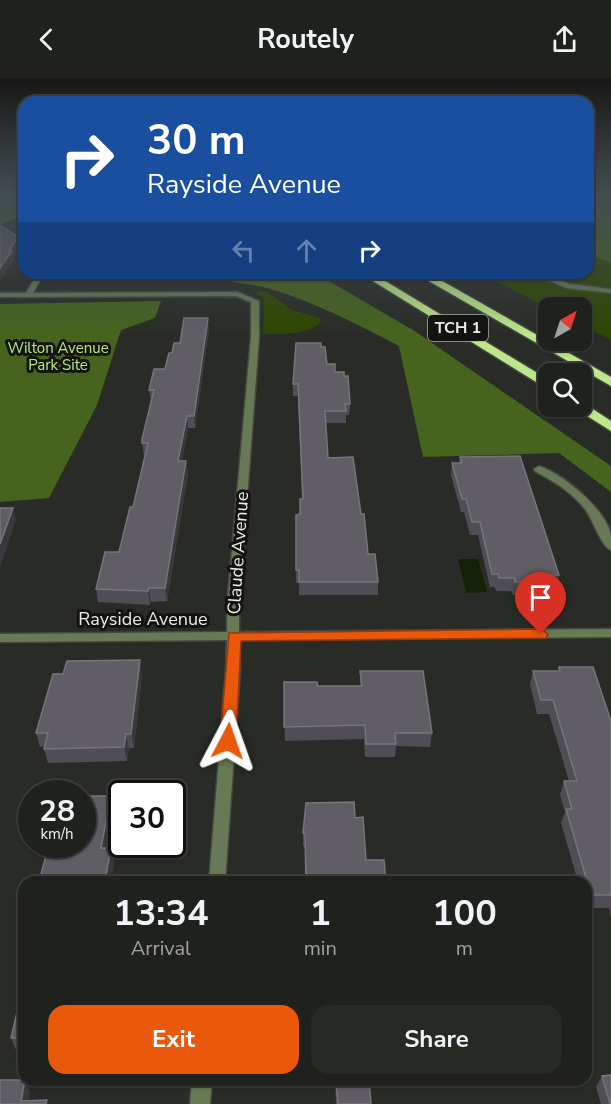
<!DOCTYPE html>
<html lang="en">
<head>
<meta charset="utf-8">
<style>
  body { margin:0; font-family:"Nunito Sans",sans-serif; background:#272925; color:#f1f3f6; height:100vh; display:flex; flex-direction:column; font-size:22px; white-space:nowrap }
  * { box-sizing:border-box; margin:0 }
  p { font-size:20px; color:#a1a3a3 }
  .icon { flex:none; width:33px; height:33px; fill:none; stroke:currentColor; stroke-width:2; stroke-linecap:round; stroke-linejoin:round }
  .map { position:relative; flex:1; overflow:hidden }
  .drawer { position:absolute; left:18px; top:798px; width:574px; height:210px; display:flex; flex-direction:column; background:#1f211c; border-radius:18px; box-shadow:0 2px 4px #0004,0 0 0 2px #3c3e3b }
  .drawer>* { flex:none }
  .hud { position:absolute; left:18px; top:18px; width:576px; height:183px; border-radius:18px; box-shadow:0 2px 4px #0004,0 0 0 2px #3c3e3b; background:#1a4fa0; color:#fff; overflow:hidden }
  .needle { width:39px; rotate:39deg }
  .buttons { position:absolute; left:538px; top:219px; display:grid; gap:12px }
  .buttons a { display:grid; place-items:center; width:54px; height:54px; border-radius:12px; background:#1f211c; box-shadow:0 2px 4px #0004,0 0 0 2px #3c3e3b; font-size:30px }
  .speed { position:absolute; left:18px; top:702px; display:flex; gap:12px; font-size:30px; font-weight:700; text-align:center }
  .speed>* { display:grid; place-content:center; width:78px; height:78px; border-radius:50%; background:#1f211c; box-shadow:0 2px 4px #0004,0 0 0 2px #3c3e3b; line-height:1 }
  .speed small { font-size:15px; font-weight:400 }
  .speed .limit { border:3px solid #111; border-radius:9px; background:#fff; color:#111 }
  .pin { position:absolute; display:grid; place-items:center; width:51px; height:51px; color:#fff; margin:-62px -26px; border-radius:50% 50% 50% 0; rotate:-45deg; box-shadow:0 0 6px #0007 }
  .pin .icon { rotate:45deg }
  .me { position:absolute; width:66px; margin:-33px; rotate:4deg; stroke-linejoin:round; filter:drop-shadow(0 0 4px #0008) }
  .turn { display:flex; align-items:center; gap:21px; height:126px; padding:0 30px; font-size:27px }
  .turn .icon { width:78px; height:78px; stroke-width:2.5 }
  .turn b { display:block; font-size:42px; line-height:51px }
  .lanes { display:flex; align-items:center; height:57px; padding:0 30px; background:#0003; justify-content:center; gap:30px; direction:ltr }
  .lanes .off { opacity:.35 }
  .eta { display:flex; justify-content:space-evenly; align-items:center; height:102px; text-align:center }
  .eta b { font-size:36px; font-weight:700; line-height:42px }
  .action { display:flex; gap:12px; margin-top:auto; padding:12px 30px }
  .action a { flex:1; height:69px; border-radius:18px; background:#ea580c; color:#fff; font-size:24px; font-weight:700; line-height:69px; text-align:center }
  .action a+a { background:#272925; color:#f1f3f6 }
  header { display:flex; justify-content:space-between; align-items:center; height:78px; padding:0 30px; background:#1f211c; font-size:27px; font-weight:700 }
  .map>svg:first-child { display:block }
  .green { fill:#2e4700 }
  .forest { fill:#46641d }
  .water { fill:#152104 }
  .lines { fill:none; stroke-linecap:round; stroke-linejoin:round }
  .street-casing { stroke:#444741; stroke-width:3 }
  .highway-casing { stroke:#444741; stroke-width:3 }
  .street { fill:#687a55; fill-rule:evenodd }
  .highway { fill:#bce78a; fill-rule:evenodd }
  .wall { fill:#504d54 }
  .shaded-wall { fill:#39393b }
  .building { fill:#605e64; stroke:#767579; stroke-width:1.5 }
  .route { fill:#ea580c; stroke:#983908; stroke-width:1.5 }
  .labels { text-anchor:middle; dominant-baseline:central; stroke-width:6; stroke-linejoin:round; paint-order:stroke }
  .far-park-label { font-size:15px; fill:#b8ee76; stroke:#131411 }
  .shield { fill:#131411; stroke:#aaaca8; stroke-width:1.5 }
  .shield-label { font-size:16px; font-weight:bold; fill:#ebede9 }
  .street-label { font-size:18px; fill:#ebede9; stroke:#131411 }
</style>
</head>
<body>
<header><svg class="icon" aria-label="back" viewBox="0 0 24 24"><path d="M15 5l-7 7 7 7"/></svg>Routely<svg class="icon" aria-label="share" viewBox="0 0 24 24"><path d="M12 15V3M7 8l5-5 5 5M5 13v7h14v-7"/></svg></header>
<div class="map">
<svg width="611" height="1026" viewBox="0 0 611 1026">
  <rect width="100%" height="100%" fill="#292c26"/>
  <path class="green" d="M 588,114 L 611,114 L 611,262 L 582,247 L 582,230 L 549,230 L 480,195 L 588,195 Z
    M 258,213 L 268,214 L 292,232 L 320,240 L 321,244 C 306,258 282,256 263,256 L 264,220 L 256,215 Z"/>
  <path class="forest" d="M 0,114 L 24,114 L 24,137 L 0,147 Z
    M 588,114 L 611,114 L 611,185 L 588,176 Z
    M 214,195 L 315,195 L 413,252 L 611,388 L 611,414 L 559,375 L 423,379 L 399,268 C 357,246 313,223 267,210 C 250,205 228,207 214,195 Z
    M 161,223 L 155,240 L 121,252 L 97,327 L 49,420 L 0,424 L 0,226 Z"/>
  <path class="water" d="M 458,481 L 478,481 L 487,514 L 466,515 Z"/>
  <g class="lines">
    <g class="street-casing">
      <path id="street" d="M 38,195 L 44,195 L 33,215 L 237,214 L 259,223 L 259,259 L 239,529 L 239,554 L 611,551 L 611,559 L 239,562 L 240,592 L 225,804 L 209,804 L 226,592 L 227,562 L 0,564 L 0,556 L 227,554 L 227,529 L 251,259 L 251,224 L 236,218 L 0,219 L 0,215 L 26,215 Z
        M 532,195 L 541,195 L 570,206 L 611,211 L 611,215 L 566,210 Z
        M 539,388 C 563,396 607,432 611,458 C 611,463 611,468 611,472 C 602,469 593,443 587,434 C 574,415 554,404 535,393 L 534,391 Z
        M 192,1002 L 212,1002 L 210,1026 L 190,1026 Z"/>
    </g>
    <g class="highway-casing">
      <path id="highway" d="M 360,195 L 372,195 L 549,302 L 549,312 Z
        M 415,195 L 428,195 L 611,299 L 611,308 Z
        M 582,324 L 611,343 L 611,353 L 576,331 L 575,328 L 582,328 Z"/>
    </g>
    <use href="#street" class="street"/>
    <use href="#highway" class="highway"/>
  </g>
  <path class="wall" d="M 143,195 L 205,195 L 205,200 L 153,202 Z
    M 209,251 L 195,350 L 188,350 L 182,383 L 186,383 L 188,396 L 167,523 L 151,524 L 150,527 L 98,524 L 96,511 L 119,474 L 133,429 L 145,378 L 144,378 L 142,365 L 151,324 L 149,312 L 165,291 L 172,275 Z
    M 321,269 L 327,286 L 335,294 L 344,298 L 350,326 L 349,337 L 346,337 L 346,345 L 326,345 L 328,380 L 368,476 L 378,504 L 378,517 L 299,517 L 299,505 L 296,505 L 296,437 L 300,436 L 302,421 L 298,318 L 293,318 L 293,306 Z
    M 460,379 L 559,497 L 556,510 L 539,510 L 538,517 L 513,517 L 511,513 L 496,513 L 495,509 L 490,509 L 478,457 L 470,457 L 464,434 L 461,434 L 451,397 L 452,385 L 459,385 Z
    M 559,589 L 611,643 L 611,838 L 609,830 L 586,830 L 586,804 L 578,804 L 561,745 L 565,734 L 560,717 L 564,703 L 569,703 L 549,636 L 537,636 L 530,606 L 533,593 L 558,593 Z
    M 360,593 L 432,655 L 430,669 L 396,668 L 395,679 L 365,679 L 364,661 L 285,663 L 284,604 L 318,608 L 360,608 Z
    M 142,596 L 134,670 L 129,670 L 127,683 L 48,685 L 44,671 L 45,668 L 40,669 L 36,655 Z
    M 114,731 L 106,770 L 114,784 L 111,804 L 39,804 Z
    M 355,740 L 366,782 L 305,770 L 303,768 L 303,755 Z
    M 24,904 L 24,973 L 16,972 L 11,960 Z
    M 602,998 L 611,1026 L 601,1026 L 596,1009 Z
    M 335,1002 L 369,1002 L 371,1026 L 336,1026 Z"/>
  <path class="shaded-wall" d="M 18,159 L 20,169 L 13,179 L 14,182 L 0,203 L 0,190 L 9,173 Z
    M 208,240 L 209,251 L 195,350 L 194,338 Z
    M 187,338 L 188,350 L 180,396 L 178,383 Z
    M 186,383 L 188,396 L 167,523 L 165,510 Z
    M 13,430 L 16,442 L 0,489 L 0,466 Z
    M 149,510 L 151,524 L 150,527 L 148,513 Z
    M 140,582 L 142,596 L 134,670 L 131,656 Z
    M 126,656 L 129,670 L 127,683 L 124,669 Z
    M 111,718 L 114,731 L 104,784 L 101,770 Z
    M 111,770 L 114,784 L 111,804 L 108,804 L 106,797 Z
    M 25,1002 L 30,1014 L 28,1026 L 21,1023 Z"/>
  <path class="building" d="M 0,147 L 18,159 L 9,173 L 12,173 L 0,190 Z
    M 184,240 L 208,240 L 194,338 L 187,338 L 178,383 L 186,383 L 165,510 L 149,510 L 148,513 L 96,511 L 105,474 L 119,474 L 130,429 L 133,429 L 148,365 L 142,365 L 142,361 L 154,312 L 149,312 L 154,291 L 165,291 L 169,275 L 172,275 L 174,265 L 180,265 Z
    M 296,265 L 321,265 L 321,269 L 325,269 L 327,286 L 335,286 L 335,294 L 344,294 L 344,298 L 348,298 L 350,326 L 345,326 L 346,333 L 325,333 L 328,380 L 353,379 L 361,436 L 364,436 L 368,476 L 375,476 L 378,504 L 299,504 L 299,492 L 296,492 L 296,437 L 300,436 L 300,421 L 303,421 L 298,306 L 293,306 Z
    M 520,378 L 559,497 L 538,497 L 541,504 L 515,504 L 514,500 L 499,500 L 498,496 L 492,496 L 480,444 L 472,444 L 466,421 L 462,421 L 452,385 L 462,385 L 460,379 Z
    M 0,430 L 13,430 L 0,466 Z
    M 140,582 L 131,656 L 126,656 L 124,669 L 44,671 L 48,655 L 36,655 L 53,596 L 63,596 L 67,583 Z
    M 559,589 L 593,589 L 611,643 L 611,817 L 591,817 L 566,731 L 572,731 L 564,703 L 577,703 L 553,622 L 541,622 L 533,593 L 560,593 Z
    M 360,593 L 423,593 L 432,655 L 395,655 L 396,666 L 366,666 L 365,647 L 284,649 L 284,604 L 317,604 L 318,608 L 362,608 Z
    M 82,718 L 111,718 L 101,770 L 111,770 L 106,797 L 93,797 L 92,804 L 39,804 L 49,766 L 82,766 Z
    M 354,724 L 355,740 L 363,739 L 366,782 L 384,782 L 386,804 L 306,804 L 305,756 L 303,755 L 306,725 Z
    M 24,904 L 24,960 L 11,960 Z
    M 611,997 L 611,1026 L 610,1026 L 602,998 Z
    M 0,1002 L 25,1002 L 21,1023 L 47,1022 L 46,1026 L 0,1026 Z
    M 336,1002 L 369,1002 L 371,1026 L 338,1026 Z"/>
  <linearGradient id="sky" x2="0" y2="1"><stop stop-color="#171815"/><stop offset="0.44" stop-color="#434b52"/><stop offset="1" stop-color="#434b52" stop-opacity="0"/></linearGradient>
  <rect width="611" height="258" fill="url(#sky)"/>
  <path class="route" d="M 541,551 L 548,556 L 546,560 L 241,563 L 236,663 L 228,669 L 220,663 L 229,555 Z"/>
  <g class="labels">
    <g class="far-park-label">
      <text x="58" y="270">Wilton Avenue<tspan x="58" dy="17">Park Site</tspan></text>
    </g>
    <rect class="shield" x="428" y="237" width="60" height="26" rx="4.5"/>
    <g class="shield-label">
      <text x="458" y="250">TCH 1</text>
    </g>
    <g class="street-label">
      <text transform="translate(238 475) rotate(-86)">Claude Avenue</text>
      <text x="143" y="541">Rayside Avenue</text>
    </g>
  </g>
</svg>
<div class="buttons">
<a><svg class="needle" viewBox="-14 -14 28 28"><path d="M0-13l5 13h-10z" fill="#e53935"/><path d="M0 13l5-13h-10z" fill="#a1a3a3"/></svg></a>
<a><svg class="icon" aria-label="search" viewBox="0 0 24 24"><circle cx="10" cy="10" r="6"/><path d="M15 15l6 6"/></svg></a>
</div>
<div class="speed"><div>28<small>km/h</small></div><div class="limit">30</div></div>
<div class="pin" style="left:541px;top:556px;background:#d93025"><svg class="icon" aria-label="arrive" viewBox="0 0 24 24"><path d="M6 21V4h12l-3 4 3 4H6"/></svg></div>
<svg class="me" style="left:228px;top:663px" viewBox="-20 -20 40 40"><path d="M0-17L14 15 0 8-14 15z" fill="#ea580c" stroke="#fff" stroke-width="4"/></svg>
<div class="hud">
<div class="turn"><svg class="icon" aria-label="right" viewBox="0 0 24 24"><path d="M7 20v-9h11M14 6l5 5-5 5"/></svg><div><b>30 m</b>Rayside Avenue</div></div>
<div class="lanes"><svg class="icon off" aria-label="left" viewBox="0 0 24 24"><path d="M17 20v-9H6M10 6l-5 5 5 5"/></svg><svg class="icon off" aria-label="ahead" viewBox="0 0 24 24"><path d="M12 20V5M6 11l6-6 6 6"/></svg><svg class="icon" aria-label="right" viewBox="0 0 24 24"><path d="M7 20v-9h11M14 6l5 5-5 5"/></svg></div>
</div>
<section class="drawer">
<div class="eta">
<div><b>13:34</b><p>Arrival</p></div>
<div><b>1</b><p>min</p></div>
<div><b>100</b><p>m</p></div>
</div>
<div class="action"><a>Exit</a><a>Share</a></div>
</section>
</div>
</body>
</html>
